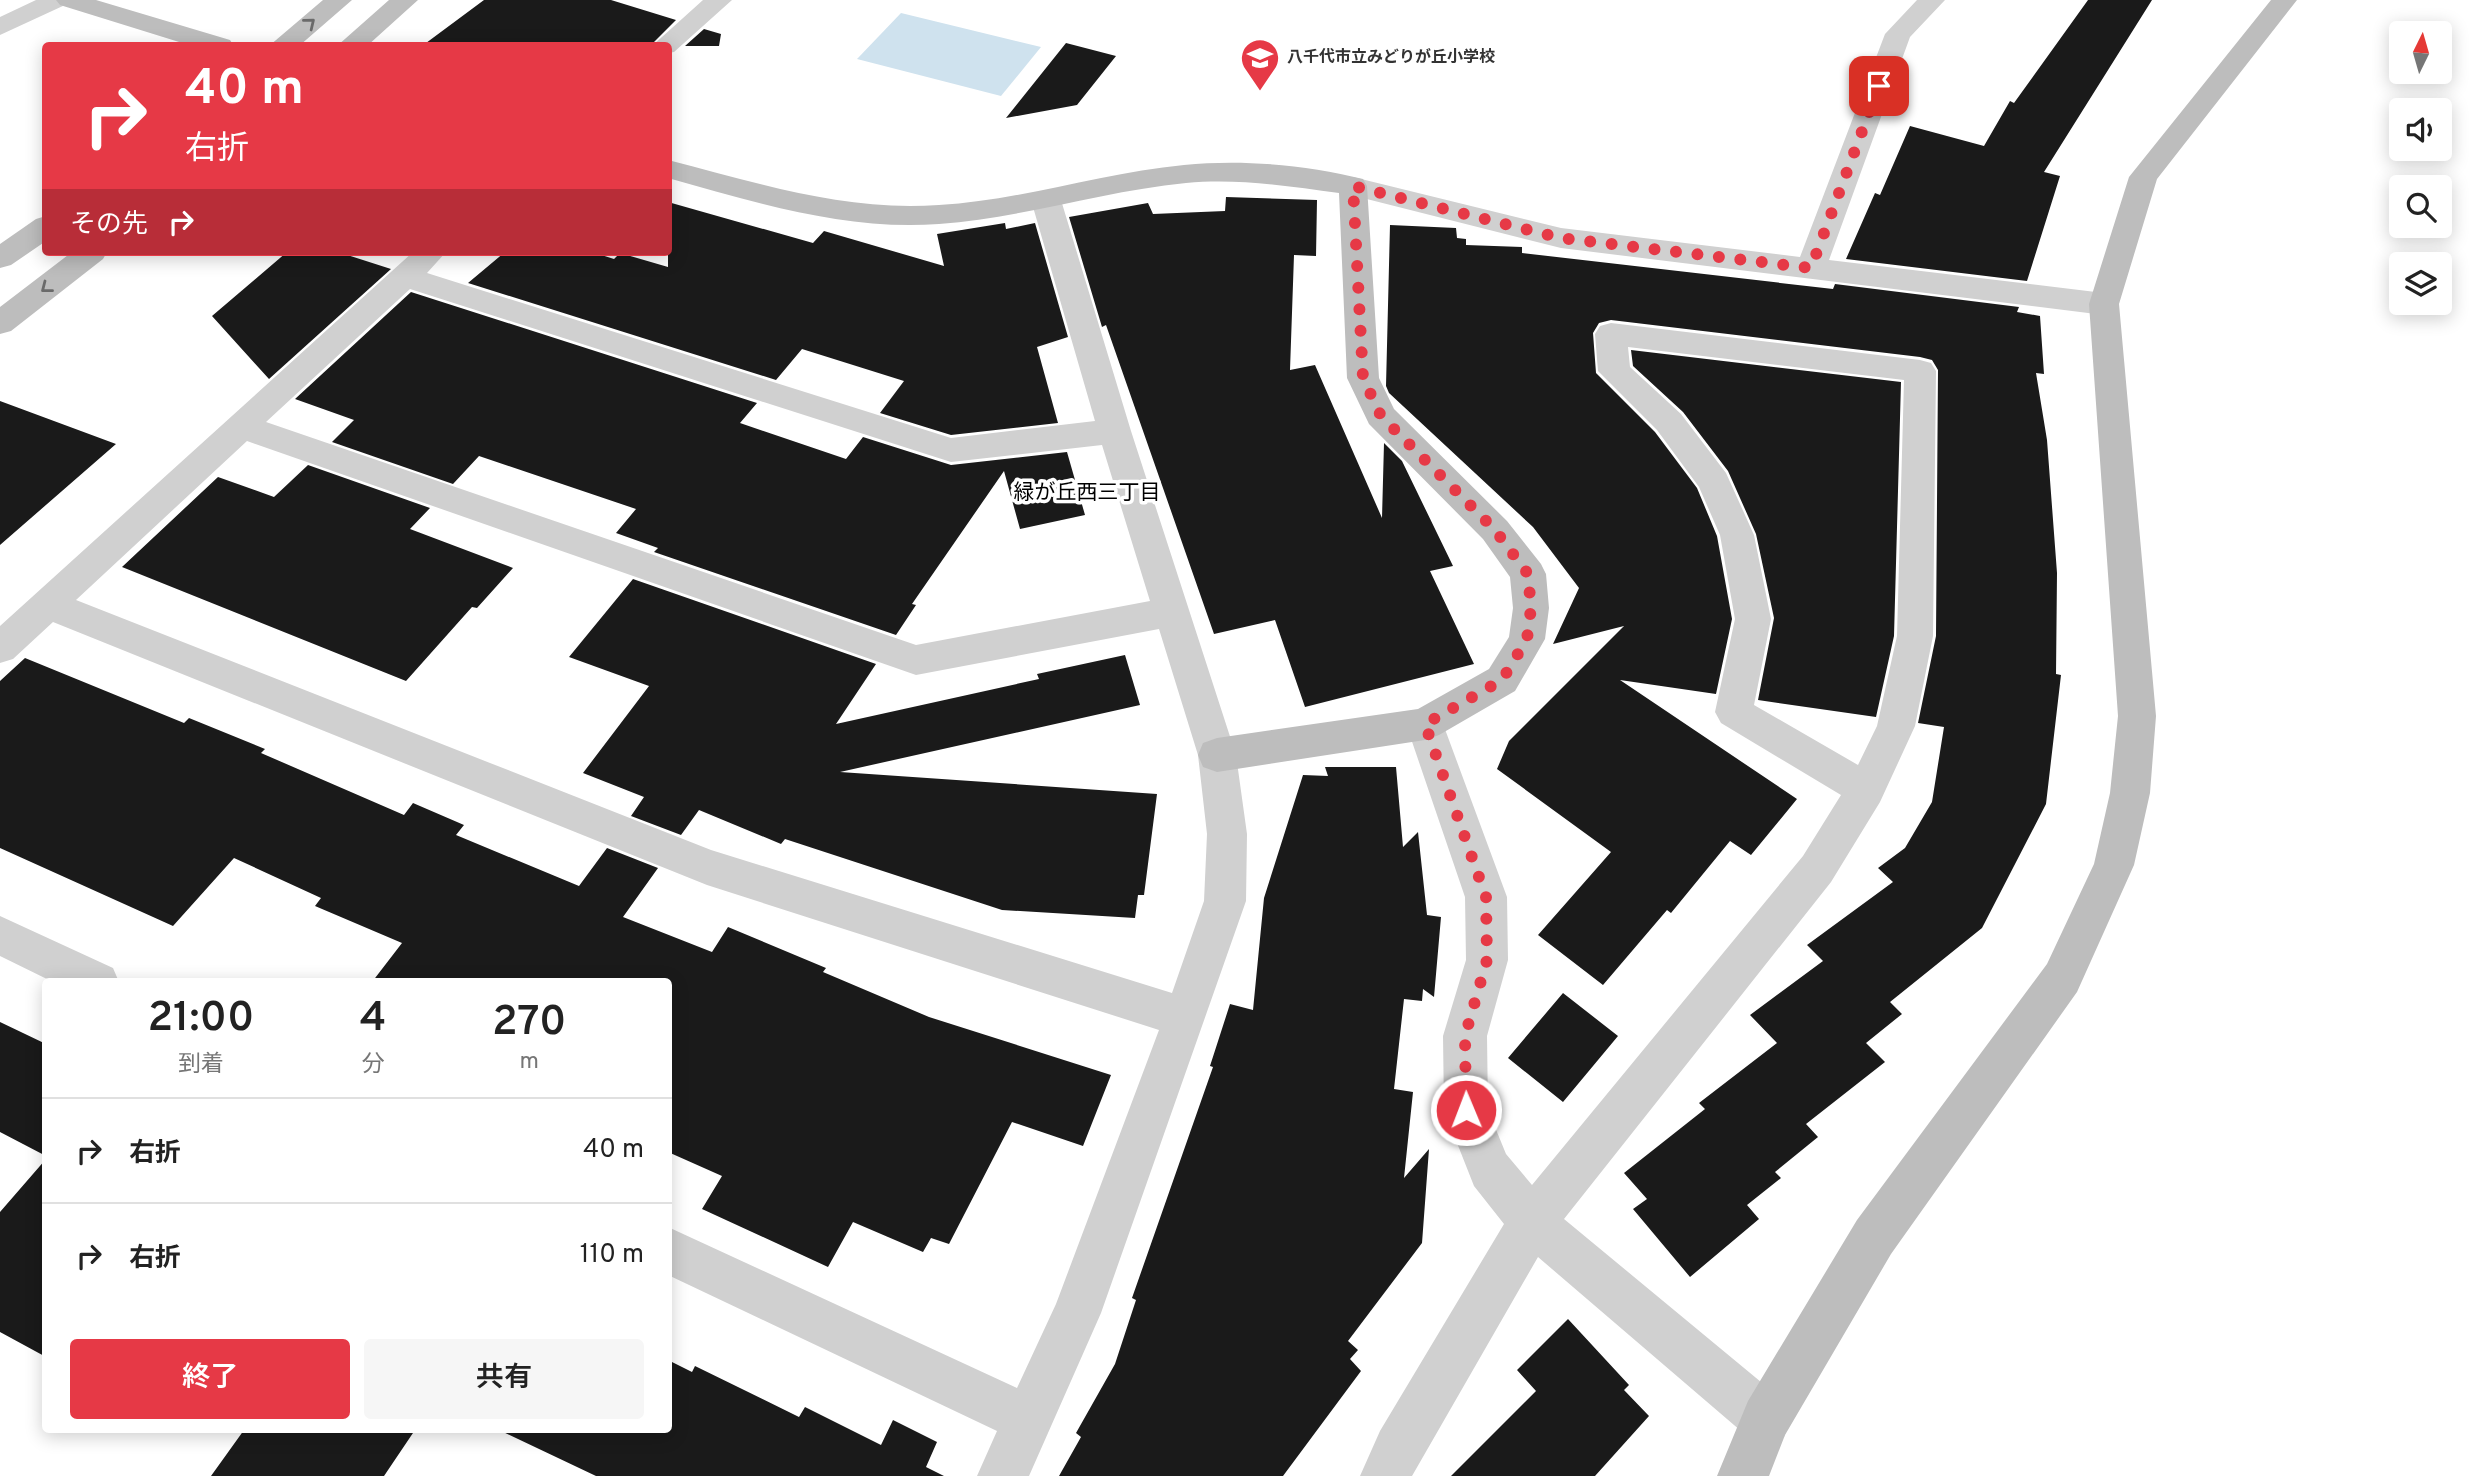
<!DOCTYPE html>
<html lang="ja">
<head>
<meta charset="utf-8">
<style>
  body { margin:0; font-family:Overpass,"Noto Sans JP",sans-serif; background:#f6f6f6; color:#222; height:100vh; display:flex; flex-direction:column; font-size:26px; white-space:nowrap }
  * { box-sizing:border-box; margin:0 }
  p { font-size:23px; color:#767676 }
  .icon { flex:none; width:38px; height:38px; fill:none; stroke:currentColor; stroke-width:2; stroke-linecap:round; stroke-linejoin:round }
  .map { position:relative; flex:1; overflow:hidden }
  .panel { position:absolute; left:42px; top:978px; width:630px; height:455px; display:flex; flex-direction:column; background:#fff; border-radius:7px; box-shadow:0 4px 18px #0003 }
  .panel>* { flex:none }
  .hud { position:absolute; left:42px; top:42px; width:630px; height:214px; border-radius:7px; box-shadow:0 4px 18px #0003; background:#e63946; color:#fff; overflow:hidden }
  .needle { width:46px; rotate:5deg }
  .tools { position:absolute; left:2389px; top:21px; display:grid; gap:14px }
  .tools a { display:grid; place-items:center; width:63px; height:63px; border-radius:7px; background:#fff; box-shadow:0 4px 18px #0003; font-size:35px }
  .pin { position:absolute; display:grid; place-items:center; width:60px; height:60px; color:#fff; margin:-30px; border-radius:14px; box-shadow:0 4px 10px #0006 }
  .me { position:absolute; width:77px; margin:-38px; rotate:359deg; stroke-linejoin:round; filter:drop-shadow(0 0 5px #0008) }
  .turn { display:flex; align-items:center; gap:24px; height:147px; padding:0 28px; font-size:32px }
  .turn .icon { width:91px; height:91px; stroke-width:2.5 }
  .turn b { display:block; font-size:49px; line-height:60px }
  .then { display:flex; align-items:center; height:66px; padding:0 28px; background:#0003; gap:14px; font-size:26px }
  .eta { display:flex; justify-content:space-evenly; align-items:center; height:119px; text-align:center }
  .eta b { font-size:42px; font-weight:600; line-height:49px }
  .action { display:flex; gap:14px; margin-top:auto; padding:14px 28px }
  .action a { flex:1; height:80px; border-radius:7px; background:#e63946; color:#fff; font-size:28px; font-weight:600; line-height:80px; text-align:center }
  .action a+a { background:#f6f6f6; color:#222 }
  ul { padding:0; list-style:none }
  li { display:flex; align-items:center; gap:21px; height:105px; padding:0 28px; border-top:2px solid #e0e0e0 }
  li div { flex:1 }
  li b { display:block; font-size:26px }
  li em { font-style:normal }
  .map>svg:first-child { display:block }
  .water { fill:#cfe2ee }
  .building { fill:#1a1a1a }
  .lines { fill:none; stroke-linecap:round; stroke-linejoin:round }
  .street { fill:#d0d0d0; fill-rule:evenodd }
  .secondary { fill:#bdbdbd; fill-rule:evenodd }
  .oneway { stroke:#6a6a6a }
  .route { stroke:#e63946; stroke-width:12; stroke-dasharray:0 21.6 }
  .labels { text-anchor:middle; dominant-baseline:central; stroke-width:7; stroke-linejoin:round; paint-order:stroke }
  .far-poi-label { font-size:16px; font-weight:bold; fill:#333; stroke:#fff; text-anchor:start }
  .neighbourhood-label { font-size:21px; fill:#000; stroke:#fff }
</style>
</head>
<body>
<div class="map">
<svg width="2473" height="1476" viewBox="0 0 2473 1476">
  <rect width="100%" height="100%" fill="#fff"/>
  <path class="water" d="M 901,13 L 1041,47 L 1001,96 L 857,59 Z"/>
  <path class="building" d="M 484,0 L 611,0 L 676,20 L 650,46 L 422,46 Z
    M 2088,0 L 2152,0 L 2044,172 L 2060,176 L 2027,281 L 1846,259 L 1875,193 L 1880,195 L 1910,126 L 1984,146 L 2010,101 L 2014,103 Z
    M 704,29 L 721,34 L 719,46 L 685,46 Z
    M 1066,43 L 1116,56 L 1077,105 L 1006,118 Z
    M 1226,197 L 1317,200 L 1316,256 L 1294,255 L 1290,370 L 1315,365 L 1382,518 L 1384,443 L 1402,461 L 1453,566 L 1430,571 L 1474,664 L 1305,707 L 1275,620 L 1214,634 L 1106,325 L 1102,327 L 1069,217 L 1148,203 L 1153,214 L 1225,211 Z
    M 668,202 L 813,243 L 824,231 L 944,266 L 937,234 L 1005,223 L 1006,229 L 1035,223 L 1068,337 L 1037,347 L 1058,423 L 951,435 L 880,413 L 904,381 L 802,349 L 776,380 L 468,283 L 505,252 L 592,252 L 614,259 L 620,253 L 668,267 Z
    M 1390,225 L 1456,228 L 1457,238 L 1466,239 L 1466,245 L 1522,247 L 1522,253 L 1833,289 L 1835,284 L 2019,307 L 2017,312 L 2040,316 L 2044,374 L 2036,373 L 2047,440 L 2057,573 L 2056,674 L 2061,675 L 2046,804 L 1982,928 L 1890,1002 L 1902,1014 L 1866,1043 L 1885,1062 L 1806,1124 L 1818,1137 L 1775,1172 L 1781,1178 L 1747,1205 L 1759,1219 L 1690,1277 L 1633,1209 L 1647,1199 L 1624,1173 L 1705,1109 L 1699,1103 L 1777,1043 L 1750,1015 L 1823,961 L 1807,945 L 1893,882 L 1878,868 L 1905,848 L 1932,802 L 1944,727 L 1918,723 L 1936,636 L 1938,370 L 1932,360 L 1920,357 L 1611,320 L 1599,323 L 1593,333 L 1596,373 L 1655,432 L 1697,488 L 1717,536 L 1732,619 L 1716,694 L 1620,680 L 1797,799 L 1751,855 L 1730,841 L 1671,913 L 1667,910 L 1603,985 L 1538,935 L 1611,852 L 1497,769 L 1509,741 L 1624,626 L 1553,644 L 1579,588 L 1533,527 L 1389,393 L 1386,386 Z
    M 287,252 L 338,252 L 391,269 L 269,379 L 212,316 Z
    M 411,292 L 757,403 L 740,423 L 846,459 L 863,437 L 951,465 L 1067,452 L 1085,515 L 1020,529 L 1004,471 L 912,604 L 916,605 L 896,635 L 654,552 L 658,548 L 616,533 L 636,509 L 479,456 L 453,484 L 332,442 L 354,420 L 295,399 Z
    M 1631,350 L 1901,382 L 1894,636 L 1876,717 L 1758,700 L 1774,618 L 1756,534 L 1728,471 L 1683,412 L 1633,366 Z
    M 0,401 L 116,444 L 0,545 Z
    M 308,465 L 430,508 L 410,529 L 513,568 L 477,608 L 472,607 L 406,681 L 122,567 L 218,477 L 274,497 Z
    M 633,579 L 876,664 L 836,724 L 1039,679 L 1037,674 L 1125,655 L 1140,705 L 840,772 L 1157,794 L 1144,895 L 1138,895 L 1135,918 L 1002,910 L 785,839 L 781,844 L 699,810 L 681,835 L 631,816 L 644,797 L 583,773 L 649,686 L 569,657 Z
    M 25,658 L 184,723 L 189,718 L 265,749 L 261,753 L 404,815 L 413,803 L 464,825 L 456,835 L 579,886 L 607,848 L 658,868 L 623,917 L 712,952 L 728,927 L 826,968 L 823,972 L 929,1017 L 1111,1075 L 1083,1146 L 1012,1122 L 949,1244 L 931,1238 L 923,1252 L 853,1222 L 828,1267 L 702,1209 L 722,1176 L 668,1152 L 668,982 L 372,982 L 402,943 L 315,906 L 321,898 L 234,858 L 173,926 L 0,848 L 0,681 Z
    M 1325,767 L 1396,767 L 1403,847 L 1418,832 L 1427,915 L 1441,917 L 1434,997 L 1423,989 L 1422,1001 L 1404,999 L 1394,1089 L 1413,1092 L 1404,1178 L 1429,1149 L 1422,1243 L 1348,1341 L 1358,1350 L 1350,1359 L 1361,1371 L 1283,1476 L 1059,1476 L 1081,1437 L 1076,1433 L 1115,1364 L 1136,1300 L 1132,1298 L 1213,1067 L 1210,1066 L 1230,1004 L 1253,1010 L 1264,898 L 1303,775 L 1328,776 Z
    M 1563,993 L 1618,1036 L 1563,1102 L 1508,1058 Z
    M 0,1022 L 46,1044 L 46,1156 L 0,1132 Z
    M 46,1159 L 46,1357 L 0,1332 L 0,1212 Z
    M 1568,1319 L 1629,1385 L 1624,1390 L 1649,1416 L 1595,1476 L 1451,1476 L 1536,1391 L 1517,1370 Z
    M 668,1360 L 692,1372 L 695,1366 L 799,1417 L 805,1407 L 881,1445 L 893,1420 L 937,1442 L 926,1467 L 944,1476 L 596,1476 L 499,1430 L 668,1430 Z
    M 244,1430 L 415,1430 L 384,1476 L 211,1476 Z"/>
  <g class="lines">
    <path class="street" d="M 36,0 L 69,0 L 65,5 L 0,35 L 0,17 Z
      M 703,0 L 732,0 L 674,52 L 668,53 L 668,46 L 652,46 Z
      M 1917,0 L 1945,0 L 1910,37 L 1829,260 L 2104,293 L 2115,297 L 2119,304 L 2115,311 L 2104,315 L 1561,248 L 1343,193 L 1339,186 L 1343,179 L 1353,177 L 1561,228 L 1800,257 L 1885,34 Z
      M 1046,191 L 1056,193 L 1061,200 L 1131,431 L 1236,755 L 1247,834 L 1246,901 L 1101,1313 L 1029,1476 L 977,1476 L 997,1431 L 668,1275 L 668,1227 L 1017,1388 L 1056,1304 L 1159,1030 L 707,885 L 53,622 L 13,659 L 0,663 L 0,626 L 413,252 L 446,252 L 427,273 L 951,438 L 1095,421 L 1031,200 L 1036,193 ZM 410,289 L 951,462 L 1102,445 L 1150,601 L 916,645 L 266,422 ZM 247,441 L 916,675 L 1159,629 L 1198,755 L 1207,834 L 1204,901 L 1172,993 L 711,850 L 76,600 Z
      M 1611,323 L 1920,360 L 1931,363 L 1936,371 L 1933,636 L 1915,726 L 1880,802 L 1831,882 L 1564,1219 L 1784,1401 L 1791,1419 L 1784,1437 L 1766,1444 L 1748,1437 L 1538,1257 L 1412,1476 L 1360,1476 L 1380,1431 L 1504,1224 L 1474,1186 L 1444,1110 L 1443,1036 L 1466,960 L 1465,897 L 1406,724 L 1411,713 L 1425,708 L 1439,713 L 1507,897 L 1508,960 L 1487,1036 L 1488,1110 L 1506,1154 L 1532,1185 L 1803,856 L 1841,795 L 1721,723 L 1715,712 L 1735,619 L 1720,535 L 1699,487 L 1657,430 L 1598,371 L 1595,334 L 1600,326 ZM 1628,347 L 1904,380 L 1897,636 L 1877,726 L 1858,765 L 1754,705 L 1771,619 L 1754,535 L 1726,473 L 1681,414 L 1630,367 Z
      M 0,916 L 113,968 L 119,982 L 53,982 L 0,956 Z"/>
    <path class="secondary" d="M 56,0 L 96,0 L 230,40 L 234,46 L 192,46 L 60,5 Z
      M 323,0 L 352,0 L 299,46 L 269,46 Z
      M 389,0 L 418,0 L 367,46 L 337,46 Z
      M 2271,0 L 2297,0 L 2157,179 L 2119,304 L 2156,716 L 2150,793 L 2134,865 L 2077,992 L 1891,1254 L 1785,1435 L 1769,1476 L 1717,1476 L 1748,1401 L 1857,1220 L 2047,964 L 2094,864 L 2110,793 L 2118,716 L 2089,304 L 2129,177 Z
      M 668,160 C 758,183 845,212 939,205 C 1022,200 1102,173 1184,165 C 1242,159 1307,165 1363,179 L 1367,186 L 1379,378 L 1394,409 L 1507,521 L 1541,564 L 1546,574 L 1549,608 L 1545,639 L 1515,691 L 1439,735 L 1425,740 L 1217,772 L 1203,767 L 1198,755 L 1203,743 L 1217,738 L 1418,709 L 1489,669 L 1509,637 L 1513,608 L 1510,577 L 1483,539 L 1369,424 L 1347,378 L 1339,193 C 1288,186 1237,178 1186,183 C 1103,191 1023,218 939,224 C 847,231 757,203 668,178 Z
      M 46,216 L 46,241 L 11,265 L 0,268 L 0,244 L 36,219 Z
      M 72,252 L 107,252 L 103,259 L 11,331 L 0,334 L 0,307 Z"/>
  </g>
  <defs><path id="oneway-chevron" d="M-2-3.5L2.5 0L-2 3.5" fill="none" stroke-width="1.6" stroke-linecap="round" stroke-linejoin="round" transform="scale(1.75)"/></defs>
  <g class="oneway">
    <use href="#oneway-chevron" transform="translate(310 23) rotate(-39)"/>
    <use href="#oneway-chevron" transform="translate(46 288) rotate(142)"/>
  </g>
  <g class="lines">
    <path class="route" d="M 1466,1110 L 1465,1036 L 1487,960 L 1486,897 L 1425,724 L 1502,680 L 1527,639 L 1531,608 L 1528,574 L 1495,530 L 1381,416 L 1363,378 L 1353,186 L 1561,238 L 1811,268 L 1879,86"/>
  </g>
  <defs>
    <g id="school-pin" transform="scale(2.0125)"><path d="M0 17L-7.5 6A9.5 9.5 0 1 1 7.5 6Z" fill="#e63946" stroke="#fff"/><path d="M0-5L7-2L0 1L-7-2ZM-4 1L0 2.5L4 1V4Q0 6-4 4Z" fill="#fff"/></g>
  </defs>
  <g fill-rule="evenodd">
    <use href="#school-pin" x="1260" y="58"/>
  </g>
  <g class="labels">
    <g class="far-poi-label">
      <text x="1287" y="58">八千代市立みどりが丘小学校</text>
    </g>
    <g class="neighbourhood-label">
      <text x="1087" y="493">緑が丘西三丁目</text>
    </g>
  </g>
</svg>
<div class="tools">
<a><svg class="needle" viewBox="-14 -14 28 28"><path d="M0-13l5 13h-10z" fill="#e53935"/><path d="M0 13l5-13h-10z" fill="#767676"/></svg></a>
<a><svg class="icon" aria-label="sound" viewBox="0 0 24 24"><path d="M4 9h4l5-4v14l-5-4H4zM17 9q2 3 0 6"/></svg></a>
<a><svg class="icon" aria-label="search" viewBox="0 0 24 24"><circle cx="10" cy="10" r="6"/><path d="M15 15l6 6"/></svg></a>
<a><svg class="icon" aria-label="layers" viewBox="0 0 24 24"><path d="M12 4l9 5-9 5-9-5zM3 14l9 5 9-5"/></svg></a>
</div>
<div class="pin" style="left:1879px;top:86px;background:#d93025"><svg class="icon" aria-label="arrive" viewBox="0 0 24 24"><path d="M6 21V4h12l-3 4 3 4H6"/></svg></div>
<svg class="me" style="left:1466px;top:1110px" viewBox="-20 -20 40 40"><circle r="17" fill="#e63946" stroke="#fff" stroke-width="3"/><path d="M0-11L8 9 0 5-8 9z" fill="#fff"/></svg>
<div class="hud">
<div class="turn"><svg class="icon" aria-label="right" viewBox="0 0 24 24"><path d="M7 20v-9h11M14 6l5 5-5 5"/></svg><div><b>40 m</b>右折</div></div>
<div class="then">その先<svg class="icon" aria-label="right" viewBox="0 0 24 24"><path d="M7 20v-9h11M14 6l5 5-5 5"/></svg></div>
</div>
<section class="panel">
<div class="eta">
<div><b>21:00</b><p>到着</p></div>
<div><b>4</b><p>分</p></div>
<div><b>270</b><p>m</p></div>
</div>
<ul>
<li><svg class="icon" aria-label="right" viewBox="0 0 24 24"><path d="M7 20v-9h11M14 6l5 5-5 5"/></svg><div><b>右折</b></div><em>40 m</em></li>
<li><svg class="icon" aria-label="right" viewBox="0 0 24 24"><path d="M7 20v-9h11M14 6l5 5-5 5"/></svg><div><b>右折</b></div><em>110 m</em></li>
</ul>
<div class="action"><a>終了</a><a>共有</a></div>
</section>
</div>
</body>
</html>
